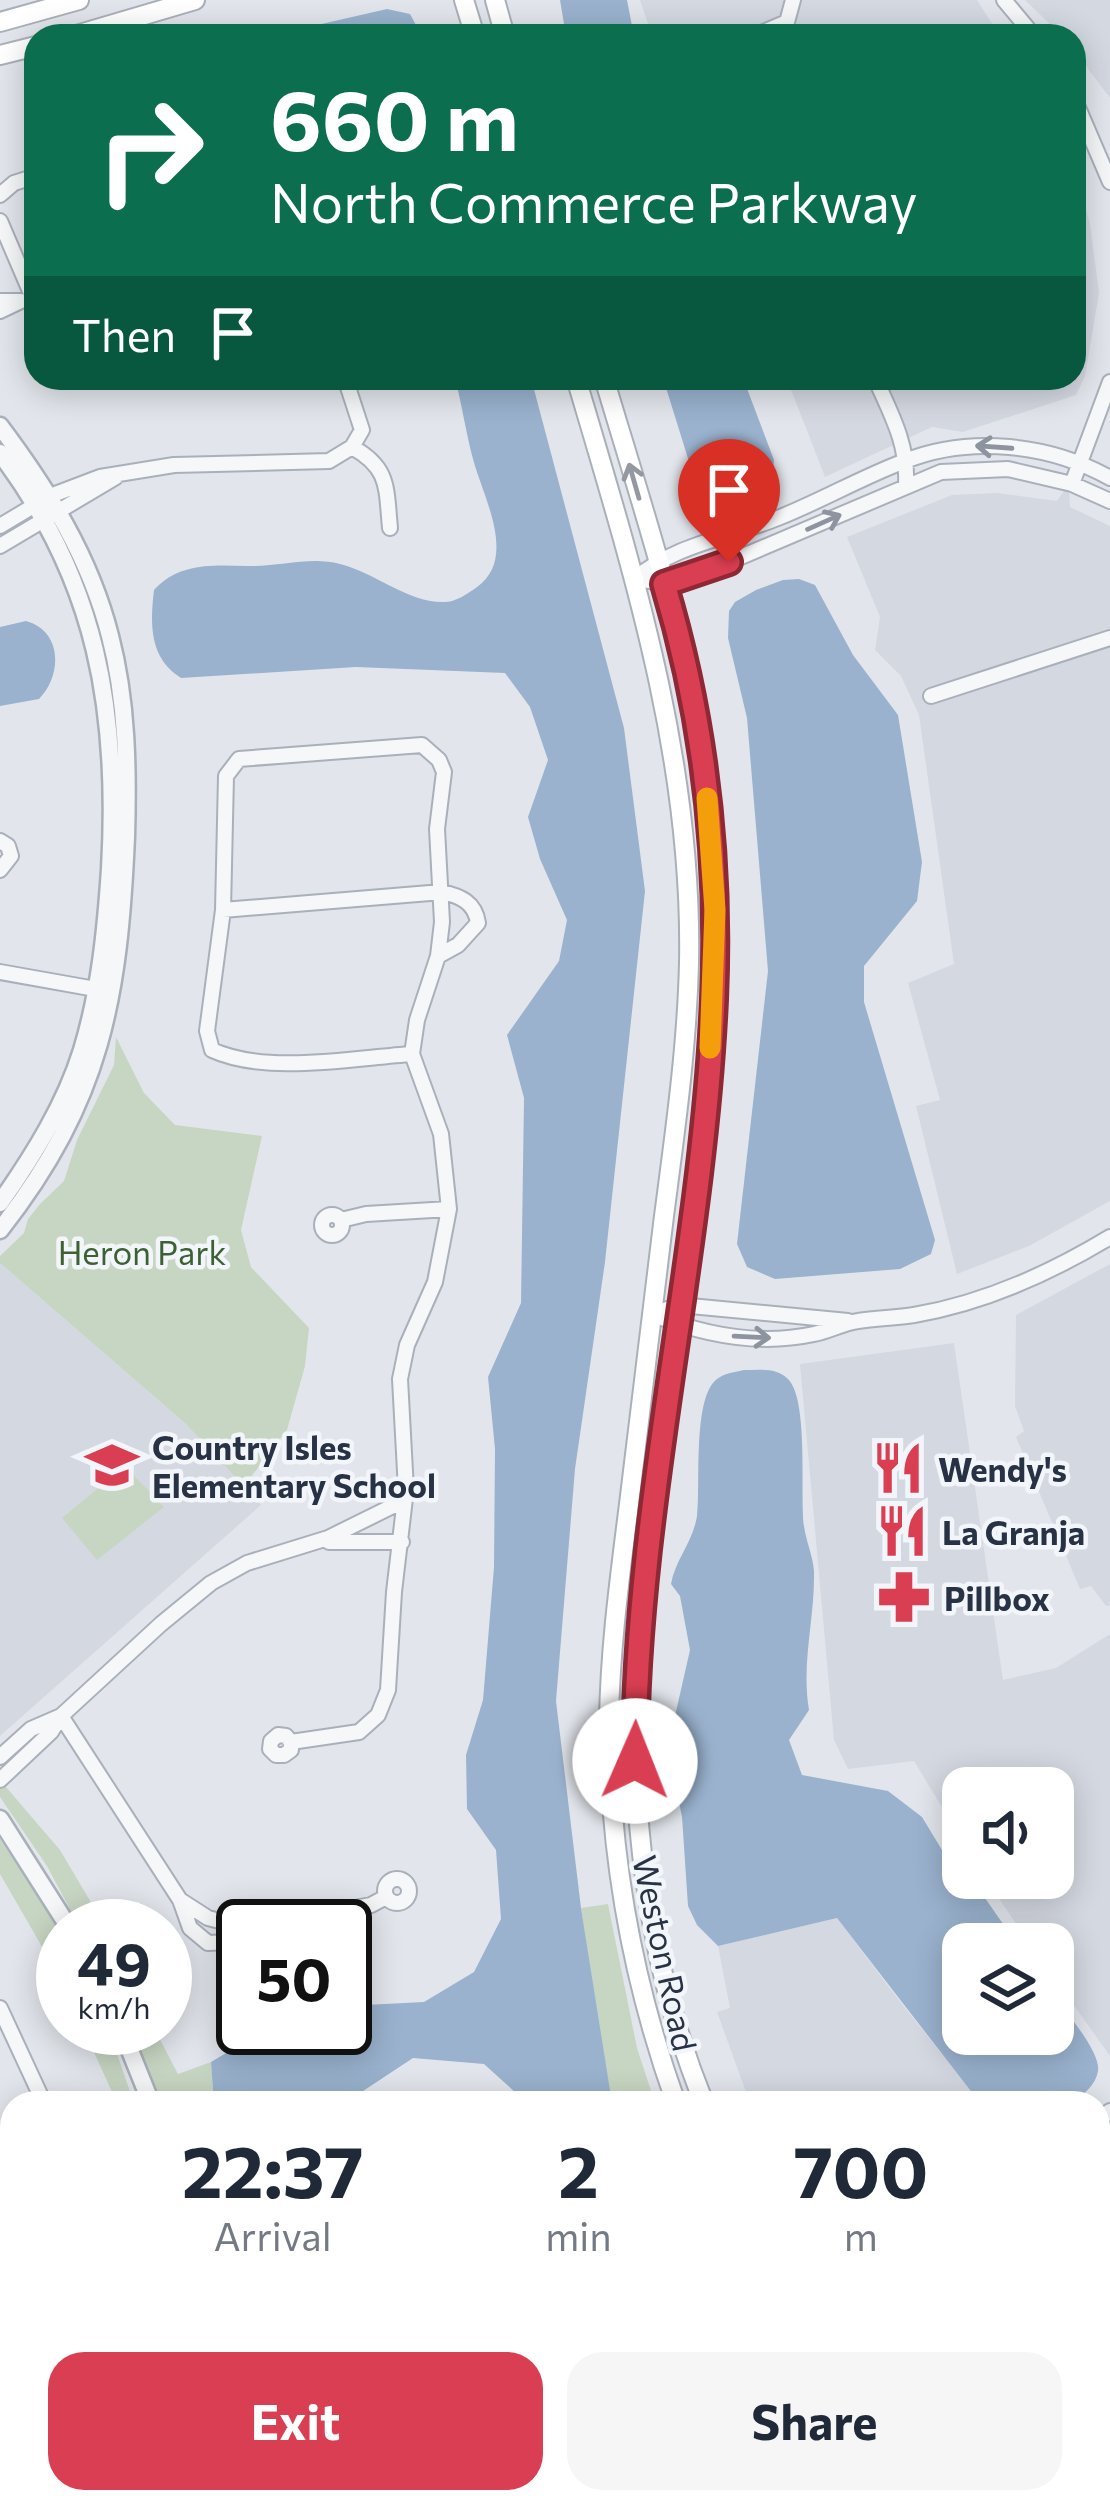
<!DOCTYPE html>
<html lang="en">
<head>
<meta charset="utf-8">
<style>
  body { margin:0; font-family:Commissioner,sans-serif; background:#f6f6f7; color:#1f2937; height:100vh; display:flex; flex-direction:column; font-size:45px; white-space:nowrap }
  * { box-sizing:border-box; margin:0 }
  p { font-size:39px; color:#747a83 }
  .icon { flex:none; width:66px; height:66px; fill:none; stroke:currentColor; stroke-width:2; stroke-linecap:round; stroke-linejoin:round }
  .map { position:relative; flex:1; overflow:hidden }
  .side { position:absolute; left:0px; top:2091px; width:1110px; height:423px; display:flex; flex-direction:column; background:#fff; border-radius:36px 36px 0 0; box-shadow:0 6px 30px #0003 }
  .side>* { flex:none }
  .hud { position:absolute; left:24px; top:24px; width:1062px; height:366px; border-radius:36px; box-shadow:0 6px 30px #0003; background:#0b6e4f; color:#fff; overflow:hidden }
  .controls { position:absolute; left:942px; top:1767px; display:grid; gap:24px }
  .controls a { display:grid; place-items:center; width:132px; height:132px; border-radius:24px; background:#fff; box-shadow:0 6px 30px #0003; font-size:60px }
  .speed { position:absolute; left:36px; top:1899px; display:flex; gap:24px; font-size:60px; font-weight:700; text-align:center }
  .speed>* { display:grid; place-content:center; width:156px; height:156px; border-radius:50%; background:#fff; box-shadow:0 6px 30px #0003; line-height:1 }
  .speed small { font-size:30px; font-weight:400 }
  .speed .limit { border:6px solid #111; border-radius:18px; background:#fff; color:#111 }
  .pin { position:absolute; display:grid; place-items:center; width:102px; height:102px; color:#fff; margin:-123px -51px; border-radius:50% 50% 50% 0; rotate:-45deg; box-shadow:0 0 12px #0007 }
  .pin .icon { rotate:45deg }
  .me { position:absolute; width:132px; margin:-66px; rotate:1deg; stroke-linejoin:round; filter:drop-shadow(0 0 9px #0008) }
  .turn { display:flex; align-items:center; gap:42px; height:252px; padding:0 48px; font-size:54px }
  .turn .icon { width:156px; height:156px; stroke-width:2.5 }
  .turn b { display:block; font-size:84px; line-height:102px }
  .then { display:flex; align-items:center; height:114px; padding:0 48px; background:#0003; gap:24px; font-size:45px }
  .eta { display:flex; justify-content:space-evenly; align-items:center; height:204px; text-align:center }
  .eta b { font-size:72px; font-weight:700; line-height:84px }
  .cta { display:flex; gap:24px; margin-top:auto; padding:24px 48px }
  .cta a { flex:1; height:138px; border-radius:36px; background:#da3e52; color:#fff; font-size:48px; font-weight:700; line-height:138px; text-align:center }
  .cta a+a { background:#f6f6f7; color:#1f2937 }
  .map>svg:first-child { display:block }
  .built { fill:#d4d8e1 }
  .green { fill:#c7d6c2 }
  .water { fill:#9ab2ce }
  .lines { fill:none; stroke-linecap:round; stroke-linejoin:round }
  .minor-casing { stroke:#aab0ba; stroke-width:18 }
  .tertiary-casing { stroke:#aab0ba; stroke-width:21 }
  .secondary-casing { stroke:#aab0ba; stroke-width:22 }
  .minor { stroke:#f5f7f9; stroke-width:14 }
  .tertiary { stroke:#f5f7f9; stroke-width:16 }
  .secondary { stroke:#fff; stroke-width:18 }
  .oneway { stroke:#8e949f }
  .oneway2 { stroke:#9498a2 }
  .route-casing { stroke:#8e2835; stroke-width:30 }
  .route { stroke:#da3e52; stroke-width:21 }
  .slow { stroke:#f59e0b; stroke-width:21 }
  .labels { text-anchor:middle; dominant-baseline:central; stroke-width:9; stroke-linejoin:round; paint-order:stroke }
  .park-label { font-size:33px; fill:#3c6234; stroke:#f2f5f9 }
  .poi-label { font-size:33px; font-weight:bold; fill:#283245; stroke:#f2f5f9; text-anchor:start }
  .street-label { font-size:33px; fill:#283245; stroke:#f2f5f9 }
</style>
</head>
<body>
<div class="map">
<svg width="1110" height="2512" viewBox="0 0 1110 2512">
  <rect width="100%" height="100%" fill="#e2e6ec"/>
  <path class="built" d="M 640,0 L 977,0 L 1000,36 L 652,36 Z
    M 1025,0 L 1110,0 L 1110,98 L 1074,50 L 1074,36 L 1062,36 Z
    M 1074,163 L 1090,224 L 1099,293 L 1085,376 L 1076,395 L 963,432 L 932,427 L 825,477 L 790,387 L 768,378 L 1074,378 Z
    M 1069,483 L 1070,507 L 1110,526 L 1110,1201 L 1029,1246 L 957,1274 L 916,1106 L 940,1100 L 908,983 L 954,964 L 919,715 L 901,676 L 875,650 L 880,617 L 847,537 L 952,495 L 997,493 L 1057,501 Z
    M 0,1263 L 186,1424 L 261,1505 L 0,1736 Z
    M 1110,1264 L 1110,1605 L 1106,1606 L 1091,1586 L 1080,1589 L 1016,1437 L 1024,1431 L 1015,1406 L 1016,1315 Z
    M 954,1343 L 1003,1680 L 1056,1668 L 1110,1634 L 1110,2056 L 1053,1976 L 1053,1944 L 1030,1944 L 985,1878 L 1053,1878 L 1053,1788 L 963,1788 L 963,1842 L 914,1761 L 848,1769 L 834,1740 L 800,1364 Z
    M 837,1918 L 895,1995 L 980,2103 L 750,2103 L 717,2012 L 730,2008 L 718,1946 Z
    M 1110,2187 L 1110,2512 L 983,2512 L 978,2502 L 1098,2502 L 1098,2196 Z"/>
  <path class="green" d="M 116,1037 L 144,1093 L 175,1125 L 262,1136 L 241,1230 L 251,1267 L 309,1328 L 305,1366 L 287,1430 L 247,1482 L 261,1505 L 186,1424 L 0,1263 L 0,1256 L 24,1233 L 28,1219 L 40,1204 L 64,1181 L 77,1140 L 114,1065 Z
    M 125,1466 L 164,1507 L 97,1560 L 62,1518 Z
    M 0,1780 L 60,1850 L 105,1926 L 79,1926 L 47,1866 L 0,1797 Z
    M 0,1839 L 63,1934 L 63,1983 L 0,1874 Z
    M 608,1904 L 637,2048 L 655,2103 L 611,2103 L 581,1908 Z
    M 83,2028 L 108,2028 L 134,2103 L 117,2103 Z
    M 128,2028 L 154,2028 L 178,2074 L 211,2062 L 214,2103 L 159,2103 Z"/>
  <path class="water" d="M 560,0 L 627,0 L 634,36 L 566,36 Z
    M 387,9 L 410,14 L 422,36 L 269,36 Z
    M 455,378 L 531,378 L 624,728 L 645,891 L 605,1262 L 575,1469 L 556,1701 L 581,1908 L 612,2103 L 527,2103 L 484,2064 L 413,2058 L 351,2099 L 331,2103 L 214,2103 L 211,2062 L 268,2028 L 345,2028 L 345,2006 L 424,2002 L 474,1972 L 501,1919 L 496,1850 L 467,1809 L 466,1755 L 483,1700 L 494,1567 L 495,1449 L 488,1377 L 521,1303 L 524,1098 L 507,1035 L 559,961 L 567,920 L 540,859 L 528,817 L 548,760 L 530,707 L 505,673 L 356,667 L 181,678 C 149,658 150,624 154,590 C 179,562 214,565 248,566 C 279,567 310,556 340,564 C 374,572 408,603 444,602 C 456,602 467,594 477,587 C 518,558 483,497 473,459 C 466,433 462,405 455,378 Z
    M 663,378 L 743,378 L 774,460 L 773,471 L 736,492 L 705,494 L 695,481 Z
    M 799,579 L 815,585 L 853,655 L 898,715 L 922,862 L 917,901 L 864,966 L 864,1002 L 935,1240 L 931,1254 L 900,1269 L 775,1279 L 747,1267 L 737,1244 L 768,971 L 747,718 L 728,638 L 729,611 L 735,602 L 756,590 L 783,580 Z
    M 26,621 C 63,631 62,676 39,699 L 0,706 L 0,627 Z
    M 744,1370 C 759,1370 776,1367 788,1379 C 809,1400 800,1494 804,1526 C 806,1541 813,1556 814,1571 C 815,1619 801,1663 809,1710 L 789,1740 L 802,1775 L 888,1791 L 922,1817 L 962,1883 L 985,1898 L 1017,1944 L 963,1944 L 963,2034 L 1053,2034 L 1053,1994 C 1065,2011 1101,2052 1098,2071 C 1096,2085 1083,2094 1074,2103 L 980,2103 L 837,1918 L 718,1946 L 697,1925 L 688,1906 L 682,1817 L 673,1771 L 675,1716 L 690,1650 L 680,1596 L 671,1584 C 675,1560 693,1542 697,1516 C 701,1485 692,1398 717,1379 C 725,1373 735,1372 744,1370 Z
    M 652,2502 L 832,2502 L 839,2512 L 655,2512 Z"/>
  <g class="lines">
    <g class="minor-casing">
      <path id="minor" d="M 1004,0 L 1034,36
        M 754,36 L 787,22 L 793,0
        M 1074,98 L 1110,182
        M 0,195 L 14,183 L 36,176
        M 0,221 L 33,298
        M 0,301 L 21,301 L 0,311
        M 875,378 C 891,414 908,444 906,484
        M 352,447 C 390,468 386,488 390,528
        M 1072,484 L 1110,382
        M 0,526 L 50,496 L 100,477 L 174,465 L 329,461 L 352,447 L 362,430 L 345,378
        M 0,546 L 116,477
        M 635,579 C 673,545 731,537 778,518 C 821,501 862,477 905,461 C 970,435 1050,444 1110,478
        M 635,579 L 664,583 L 729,562 L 941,472 L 1008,469 L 1072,484 L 1110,501
        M 931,696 L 1110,638
        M 0,841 L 8,846 L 11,856 L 0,870
        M 223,910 L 442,892 C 460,896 475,902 478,923 L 458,945 L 438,956
        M 0,972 L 101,990
        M322 1225a10 10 0 1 1 20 0a10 10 0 1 1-20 0Z
        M 341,1220 L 366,1214 L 449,1209
        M 652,1314 C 703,1335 758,1346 814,1334 C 829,1331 843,1323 858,1321 C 877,1318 895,1318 914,1315 C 984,1303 1049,1274 1110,1237
        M 652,1314 L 680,1305 L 848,1321
        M 329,1542 L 402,1542
        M 61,1716 L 180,1900 L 208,1918 L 243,1927
        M 291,1742 L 291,1750 L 284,1755 L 276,1755 L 270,1749 L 271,1741 L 278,1735 L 286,1736 L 291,1742 L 359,1732 L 378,1715 L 388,1690 L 394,1592 L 406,1490 L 400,1379 L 407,1345 L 435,1282 L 449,1209 L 441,1134 L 412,1054 L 417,1020 L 438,956 L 442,922 L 437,829 L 444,772 L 439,760 L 422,745 L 239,759 L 226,776 L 223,910 L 207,1031 L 212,1050 C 267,1075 352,1058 412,1054
        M 0,1757 L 31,1729 L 61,1716
        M 0,1780 L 51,1732 L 61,1716 L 161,1624 L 211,1583 L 247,1563 L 328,1538 L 405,1500
        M385 1891a12 12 0 1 1 24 0a12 12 0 1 1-24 0Z
        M 180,1900 L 190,1928 L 208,1943 L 230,1942 L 243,1934
        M 258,1926 L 371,1905 L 386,1897
        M 0,2008 L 44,2103
        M 1098,2121 L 1110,2111
        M 1098,2155 L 1110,2145
        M 0,2334 L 12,2318
        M 0,2460 L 12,2463
        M 113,2502 L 114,2512
        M 559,2502 L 560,2512
        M 316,2512 L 332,2512
        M 382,2512 L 427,2502"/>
    </g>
    <g class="tertiary-casing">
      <path id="tertiary" d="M 0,426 C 48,490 90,557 110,636 C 127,701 128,769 126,837 C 119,997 102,1100 0,1230
        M 0,453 C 97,581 119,711 110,869 C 106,929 100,991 82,1050 C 65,1105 33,1156 0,1203
        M 0,1819 L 68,1926
        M 121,2028 L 151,2103
        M 208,2512 L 210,2502"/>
    </g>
    <g class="secondary-casing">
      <path id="secondary" d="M 464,0 L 475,36
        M 495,0 L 505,36
        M 0,22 L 79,0
        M 73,36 L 195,0
        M 0,55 L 36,46
        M 576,378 C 633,571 693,760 689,963 C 687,1048 675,1132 664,1216 C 652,1312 641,1408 629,1504 C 620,1576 610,1648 609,1721 C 609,1851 632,1980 676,2103
        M 604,378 C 636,486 672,594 693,704 C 716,828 719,953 708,1078 C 693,1198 678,1319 663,1439 C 655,1508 643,1578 638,1647 C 627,1800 646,1960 704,2103
        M 896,2502 L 902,2512
        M 926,2502 L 932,2512"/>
    </g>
    <use href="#minor" class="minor"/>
    <use href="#tertiary" class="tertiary"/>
    <use href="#secondary" class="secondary"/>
  </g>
  <defs><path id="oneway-shaft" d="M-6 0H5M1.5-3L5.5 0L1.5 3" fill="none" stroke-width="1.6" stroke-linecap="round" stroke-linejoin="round" transform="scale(3)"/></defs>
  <g class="oneway">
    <use href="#oneway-shaft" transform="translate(994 447) rotate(-176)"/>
    <use href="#oneway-shaft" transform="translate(824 522) rotate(-24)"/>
    <use href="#oneway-shaft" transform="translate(752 1337) rotate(3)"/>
  </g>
  <use class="oneway2" href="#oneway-shaft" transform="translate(634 481) rotate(-106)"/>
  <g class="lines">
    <g class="route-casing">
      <path id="route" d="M 635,1761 C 635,1505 703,1254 714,999 C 720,859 704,717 664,584 L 729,562"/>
    </g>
    <use href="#route" class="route"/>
    <path class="slow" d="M 707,798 L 715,910 L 710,1048"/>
  </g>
  <defs>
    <g id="school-bare" transform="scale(4.14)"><path d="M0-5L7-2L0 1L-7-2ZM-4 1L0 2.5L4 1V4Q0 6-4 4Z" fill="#da3e52" stroke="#f2f5f9" stroke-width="2.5" paint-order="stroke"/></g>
    <g id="restaurant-bare" transform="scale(4.14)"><path d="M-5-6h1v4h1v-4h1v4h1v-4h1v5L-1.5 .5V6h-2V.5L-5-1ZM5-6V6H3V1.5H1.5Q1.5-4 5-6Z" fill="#da3e52" stroke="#f2f5f9" stroke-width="2.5" paint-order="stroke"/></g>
    <g id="pharmacy-bare" transform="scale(4.14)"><path d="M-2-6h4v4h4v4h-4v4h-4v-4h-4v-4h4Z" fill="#da3e52" stroke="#f2f5f9" stroke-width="2.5" paint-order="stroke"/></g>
  </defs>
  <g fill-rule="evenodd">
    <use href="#school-bare" x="112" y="1465"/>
    <use href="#restaurant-bare" x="898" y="1468"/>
    <use href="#restaurant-bare" x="902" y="1531"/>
    <use href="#pharmacy-bare" x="904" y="1597"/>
  </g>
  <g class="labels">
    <g class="park-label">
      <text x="142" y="1251">Heron Park</text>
    </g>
    <g class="poi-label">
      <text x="152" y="1446">Country Isles<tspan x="152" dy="38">Elementary School</tspan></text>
      <text x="938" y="1468">Wendy's</text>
      <text x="942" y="1531">La Granja</text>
      <text x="944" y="1597">Pillbox</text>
    </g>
    <g class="street-label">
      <text transform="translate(666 1953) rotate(78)">Weston Road</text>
    </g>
  </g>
</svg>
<div class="controls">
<a><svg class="icon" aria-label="sound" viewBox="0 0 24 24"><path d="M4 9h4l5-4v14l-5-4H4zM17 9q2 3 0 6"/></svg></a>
<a><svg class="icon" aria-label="layers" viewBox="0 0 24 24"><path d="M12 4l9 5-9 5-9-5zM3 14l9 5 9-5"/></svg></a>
</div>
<div class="speed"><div>49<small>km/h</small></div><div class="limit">50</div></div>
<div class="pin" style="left:729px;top:562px;background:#d93025"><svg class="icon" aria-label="arrive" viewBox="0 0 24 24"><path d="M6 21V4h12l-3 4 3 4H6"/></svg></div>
<svg class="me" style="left:635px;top:1761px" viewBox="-20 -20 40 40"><circle r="19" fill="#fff"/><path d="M0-13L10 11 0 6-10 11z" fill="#da3e52"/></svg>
<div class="hud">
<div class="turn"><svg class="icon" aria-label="right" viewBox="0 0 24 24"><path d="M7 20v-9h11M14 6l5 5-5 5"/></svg><div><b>660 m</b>North Commerce Parkway</div></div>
<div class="then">Then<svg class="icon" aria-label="arrive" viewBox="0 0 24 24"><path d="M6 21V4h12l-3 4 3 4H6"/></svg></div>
</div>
<section class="side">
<div class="eta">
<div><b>22:37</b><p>Arrival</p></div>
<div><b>2</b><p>min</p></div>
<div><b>700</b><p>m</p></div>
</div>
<div class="cta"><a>Exit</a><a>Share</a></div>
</section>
</div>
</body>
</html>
